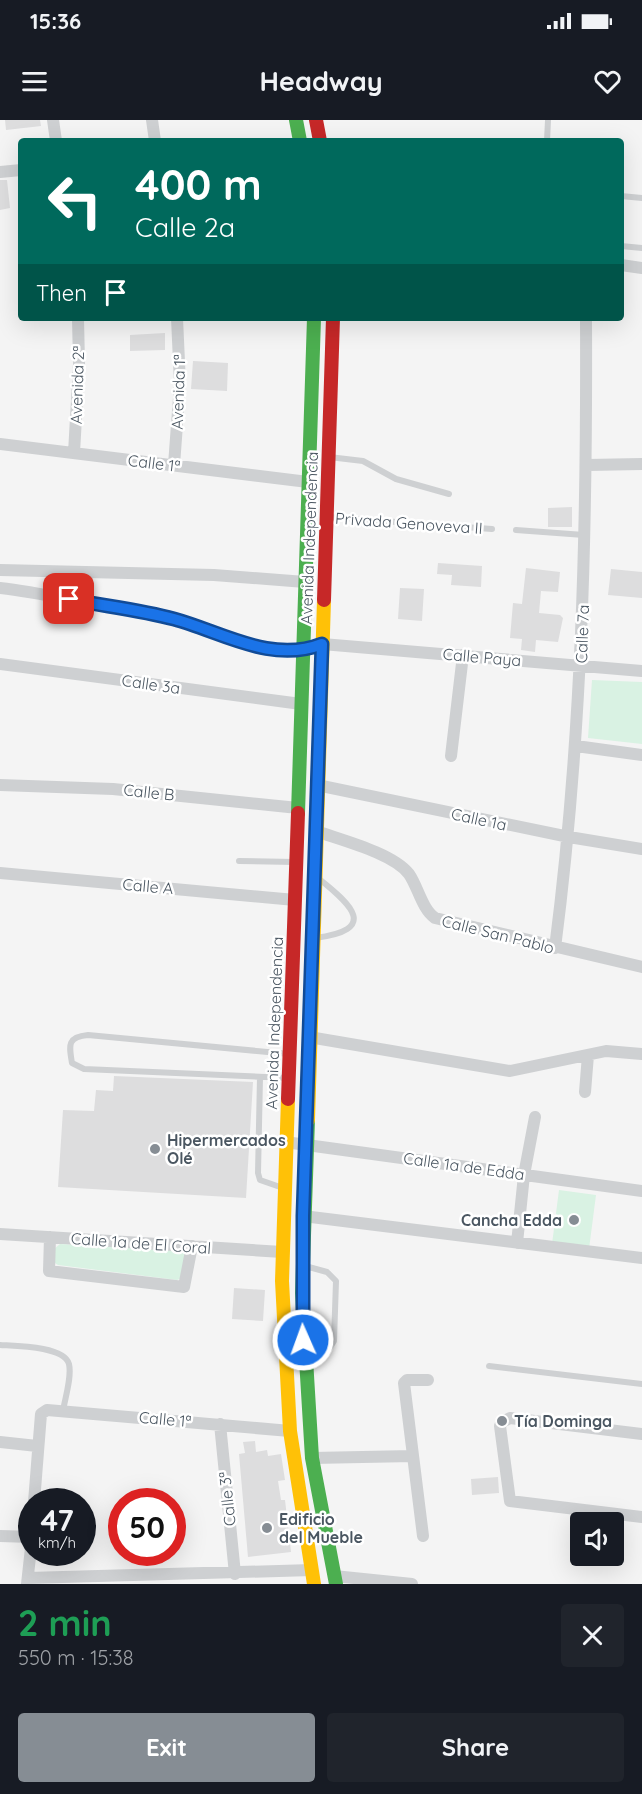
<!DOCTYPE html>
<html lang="en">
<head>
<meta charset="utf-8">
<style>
  body { margin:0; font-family:Quicksand,sans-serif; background:#20242c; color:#f1f3f6; height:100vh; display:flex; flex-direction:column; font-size:22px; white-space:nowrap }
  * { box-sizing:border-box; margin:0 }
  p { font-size:20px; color:#9ea1a6 }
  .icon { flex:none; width:33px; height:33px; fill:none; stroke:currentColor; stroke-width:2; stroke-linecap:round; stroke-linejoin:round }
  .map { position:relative; height:1464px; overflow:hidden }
  .drawer { display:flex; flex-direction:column; background:#171b24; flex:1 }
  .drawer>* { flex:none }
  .banner { position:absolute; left:18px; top:18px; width:606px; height:183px; border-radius:6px; box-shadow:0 6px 24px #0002; background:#00695c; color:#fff; overflow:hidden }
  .tools { position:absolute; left:570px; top:1392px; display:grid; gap:12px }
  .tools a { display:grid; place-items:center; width:54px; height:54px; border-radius:6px; background:#171b24; box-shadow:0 6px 24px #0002; font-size:30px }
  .speed { position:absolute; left:18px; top:1368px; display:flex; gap:12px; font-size:30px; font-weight:700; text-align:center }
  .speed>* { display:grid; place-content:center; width:78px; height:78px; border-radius:50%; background:#171b24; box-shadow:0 6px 24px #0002; line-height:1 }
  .speed small { font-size:15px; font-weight:400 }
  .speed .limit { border:9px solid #d22; background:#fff; color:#111 }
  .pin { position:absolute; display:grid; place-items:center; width:51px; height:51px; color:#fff; margin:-26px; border-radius:12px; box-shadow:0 3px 9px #0006 }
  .me { position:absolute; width:66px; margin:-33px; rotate:358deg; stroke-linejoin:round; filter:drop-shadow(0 0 4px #0008) }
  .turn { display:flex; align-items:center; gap:21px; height:126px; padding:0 18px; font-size:27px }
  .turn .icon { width:78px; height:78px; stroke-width:2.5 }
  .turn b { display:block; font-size:42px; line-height:51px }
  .then { display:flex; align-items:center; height:57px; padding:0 18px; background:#0003; gap:12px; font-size:22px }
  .round { display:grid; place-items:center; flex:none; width:63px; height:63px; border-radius:6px; background:#20242c }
  .overview { display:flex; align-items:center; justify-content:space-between; height:102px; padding:0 18px }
  h1 { font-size:36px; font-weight:700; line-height:45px; color:#1e9e55 }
  .action { display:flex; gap:12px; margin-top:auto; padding:12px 18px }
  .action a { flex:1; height:69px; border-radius:6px; background:#868d94; color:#fff; font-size:24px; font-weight:700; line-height:69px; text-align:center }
  .action a+a { background:#20242c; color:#f1f3f6 }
  .status { display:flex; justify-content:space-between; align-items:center; height:42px; padding:0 30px; background:#171b24; direction:ltr }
  .status svg { height:16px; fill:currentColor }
  header { display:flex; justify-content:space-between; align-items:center; height:78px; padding:0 18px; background:#171b24; font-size:27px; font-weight:700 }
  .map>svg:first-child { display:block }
  .green { fill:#d9f2e3 }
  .building { fill:#ddddde }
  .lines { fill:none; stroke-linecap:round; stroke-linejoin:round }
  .lane { stroke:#ced0d2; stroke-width:6 }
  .street { stroke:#ced0d2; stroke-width:12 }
  .fast { stroke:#4caf50; stroke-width:14 }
  .slow { stroke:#ffc107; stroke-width:14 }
  .jam { stroke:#c62828; stroke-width:14 }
  .route-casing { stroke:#114b97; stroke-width:15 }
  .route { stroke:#1a73e8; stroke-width:10 }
  .poi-dot { fill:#868d94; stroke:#fff; stroke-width:2 }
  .labels { text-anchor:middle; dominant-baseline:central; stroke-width:5; stroke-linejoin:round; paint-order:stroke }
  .street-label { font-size:16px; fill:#4a5661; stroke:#fff }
  .poi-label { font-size:16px; font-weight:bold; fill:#4a5661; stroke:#fff; text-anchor:start }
</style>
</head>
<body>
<div class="status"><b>15:36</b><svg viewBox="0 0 49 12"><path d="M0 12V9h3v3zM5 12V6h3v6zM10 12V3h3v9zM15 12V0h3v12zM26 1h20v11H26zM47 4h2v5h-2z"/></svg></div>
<header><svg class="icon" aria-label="menu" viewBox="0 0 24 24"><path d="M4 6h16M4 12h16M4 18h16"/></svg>Headway<svg class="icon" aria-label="heart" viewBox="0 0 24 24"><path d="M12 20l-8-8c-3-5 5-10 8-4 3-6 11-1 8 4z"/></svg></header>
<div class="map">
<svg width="642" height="1464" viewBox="0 0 642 1464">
  <rect width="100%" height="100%" fill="#f4f4f4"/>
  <path class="green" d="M 592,560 L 642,562 L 642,624 L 588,618 Z
    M 559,1070 L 596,1075 L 589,1129 L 552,1124 Z
    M 60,1124 L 184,1131 L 187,1133 L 182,1158 L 177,1160 L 58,1145 L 55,1143 L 54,1129 Z"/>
  <path class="building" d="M 5,0 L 40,0 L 41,6 L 6,10 Z
    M 0,60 L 7,60 L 10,88 L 0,90 Z
    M 165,213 L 165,230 L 130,231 L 130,215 Z
    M 193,241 L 228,243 L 227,271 L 191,269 Z
    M 572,387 L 572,407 L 548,407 L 548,388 Z
    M 438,443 L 482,446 L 481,467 L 451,465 L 452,455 L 437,454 Z
    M 526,448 L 560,452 L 558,472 L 541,471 L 539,493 L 560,495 L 563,498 L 558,522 L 536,520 L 535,532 L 521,530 L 522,519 L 510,518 L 513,483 L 522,484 Z
    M 611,449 L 642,452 L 642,478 L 608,475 Z
    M 400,468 L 424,469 L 422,501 L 398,499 Z
    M 114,956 L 253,962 L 246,1078 L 58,1067 L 63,990 L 94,991 L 96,970 L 113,971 Z
    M 234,1168 L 265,1170 L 263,1201 L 232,1199 Z
    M 255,1321 L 256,1332 L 267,1330 L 268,1336 L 281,1334 L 285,1360 L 278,1361 L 281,1380 L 285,1380 L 291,1432 L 248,1437 L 239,1334 L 245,1333 L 243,1322 Z
    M 498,1357 L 499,1373 L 472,1375 L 471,1359 Z"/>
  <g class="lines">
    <path class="lane" d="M 547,21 L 548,0
      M 621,76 L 642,78
      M 621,126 L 642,128
      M 329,337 L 363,341 L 396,359 L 449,374
      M 328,397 L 492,409
      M 516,410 L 584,415
      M 239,741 L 295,742
      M 315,818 C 379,810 352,785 318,758
      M 260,957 L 258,1053 L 260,1060 L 283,1068
      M 288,958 L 84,949 L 72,943 C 69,925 67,917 88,915 L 289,934
      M 305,1146 L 327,1152 L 336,1161 L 334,1221 L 328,1230 L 308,1235
      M 0,1225 C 15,1226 64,1226 69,1244 C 72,1257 65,1278 63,1291
      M 489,1246 L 642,1264"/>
    <path class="street" d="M 53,0 L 56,21
      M 152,0 L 155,21
      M 0,52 L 21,50
      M 621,145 L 642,148
      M 0,324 L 308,362
      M 74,333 L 79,244 L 78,198
      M 174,345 L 180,264 L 177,198
      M 587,345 L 642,344
      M 0,450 L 214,455 L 305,462
      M 0,468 C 34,472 66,479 100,485 C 125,489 152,492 176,499 C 223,514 273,543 322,524 L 642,551
      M 0,544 L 301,584
      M 576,626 L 642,635
      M 451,636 L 463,535
      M 0,665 L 113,669 L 298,688
      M 317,665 L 569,717 L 642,729
      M 316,711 C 341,720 393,733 409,754 C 418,767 422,789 435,798 L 642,847
      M 0,753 L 295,780
      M 555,828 C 582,619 587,409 586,198
      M 309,917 L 510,951 L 606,931 L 642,934
      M 585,972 L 588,935
      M 285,1022 L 642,1071
      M 303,1096 L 642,1138
      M 0,1114 L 282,1132
      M 50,1117 L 49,1151 L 184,1167 L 192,1126
      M 517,1123 L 524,1055 L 535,997
      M 220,1304 L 235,1454
      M 642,1314 L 510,1298 L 502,1302 L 500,1306 L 510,1381 L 642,1397
      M 0,1322 L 37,1326
      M 312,1338 L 413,1336
      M 34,1382 L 41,1294 L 47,1290 L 290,1311
      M 0,1416 L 32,1417
      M 423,1416 L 404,1263 L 407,1260 L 428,1260
      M 334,1456 L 412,1464
      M 28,1458 L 312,1450
      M 27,1464 L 32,1419"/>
    <path class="fast" d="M 296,0 L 300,21
      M 298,693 L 314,198
      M 308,1000 L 302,1173 L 312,1338 L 336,1464"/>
    <path class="slow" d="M 288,979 L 282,1161 L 290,1311 L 314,1464
      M 308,1000 L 324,480"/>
    <path class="jam" d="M 316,0 L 320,21
      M 324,480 L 333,198
      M 288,979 L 298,693"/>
  </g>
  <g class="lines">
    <g class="route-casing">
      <path id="route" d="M 69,479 C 104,486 140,490 174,499 C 222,512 271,544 322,524 L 303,1096 L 303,1220"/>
    </g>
    <use href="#route" class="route"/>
  </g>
  <g class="poi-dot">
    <circle cx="155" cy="1029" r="6"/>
    <circle cx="574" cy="1100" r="6"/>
    <circle cx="502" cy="1301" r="6"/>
    <circle cx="267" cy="1408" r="6"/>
  </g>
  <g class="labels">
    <g class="street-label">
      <text transform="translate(77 265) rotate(-88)">Avenida 2ª</text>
      <text transform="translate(178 272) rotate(-88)">Avenida 1ª</text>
      <text transform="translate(154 343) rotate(7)">Calle 1ª</text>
      <text transform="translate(409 403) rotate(4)">Privada Genoveva II</text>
      <text transform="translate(309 418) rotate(-88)">Avenida Independencia</text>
      <text transform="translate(582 514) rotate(-88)">Calle 7a</text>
      <text transform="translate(482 537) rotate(5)">Calle Paya</text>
      <text transform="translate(151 564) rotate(8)">Calle 3a</text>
      <text transform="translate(149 672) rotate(6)">Calle B</text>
      <text transform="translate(479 699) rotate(12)">Calle 1a</text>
      <text transform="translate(148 766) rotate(5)">Calle A</text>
      <text transform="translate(498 814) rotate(14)">Calle San Pablo</text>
      <text transform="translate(274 903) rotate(-88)">Avenida Independencia</text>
      <text transform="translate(464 1046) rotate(8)">Calle 1a de Edda</text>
      <text transform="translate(141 1123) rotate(4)">Calle 1a de El Coral</text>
      <text transform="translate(165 1299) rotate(5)">Calle 1ª</text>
      <text transform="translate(227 1379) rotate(-96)">Calle 3ª</text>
    </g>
    <g class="poi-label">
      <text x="167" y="1020">Hipermercados<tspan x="167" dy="18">Olé</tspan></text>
      <text x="562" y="1100" text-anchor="end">Cancha Edda</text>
      <text x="514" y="1301">Tía Dominga</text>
      <text x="279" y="1399">Edificio<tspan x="279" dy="18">del Mueble</tspan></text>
    </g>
  </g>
</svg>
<div class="tools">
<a><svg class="icon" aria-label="sound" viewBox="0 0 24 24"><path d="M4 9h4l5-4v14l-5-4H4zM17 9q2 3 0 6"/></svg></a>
</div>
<div class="speed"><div>47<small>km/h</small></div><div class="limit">50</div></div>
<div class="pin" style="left:69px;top:479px;background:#d93025"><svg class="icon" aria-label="arrive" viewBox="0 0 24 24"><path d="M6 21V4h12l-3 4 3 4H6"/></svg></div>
<svg class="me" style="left:303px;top:1220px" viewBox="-20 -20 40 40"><circle r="17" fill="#1a73e8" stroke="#fff" stroke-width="3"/><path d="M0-11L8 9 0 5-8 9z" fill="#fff"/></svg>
<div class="banner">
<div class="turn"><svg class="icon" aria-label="left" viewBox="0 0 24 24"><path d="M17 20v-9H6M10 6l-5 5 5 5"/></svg><div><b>400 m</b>Calle 2a</div></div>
<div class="then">Then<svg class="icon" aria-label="arrive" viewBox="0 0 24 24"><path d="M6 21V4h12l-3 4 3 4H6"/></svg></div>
</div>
</div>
<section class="drawer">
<div class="overview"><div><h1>2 min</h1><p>550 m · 15:38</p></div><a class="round"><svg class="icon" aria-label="close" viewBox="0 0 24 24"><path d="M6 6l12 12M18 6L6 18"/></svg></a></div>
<div class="action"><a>Exit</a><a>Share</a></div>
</section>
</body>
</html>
